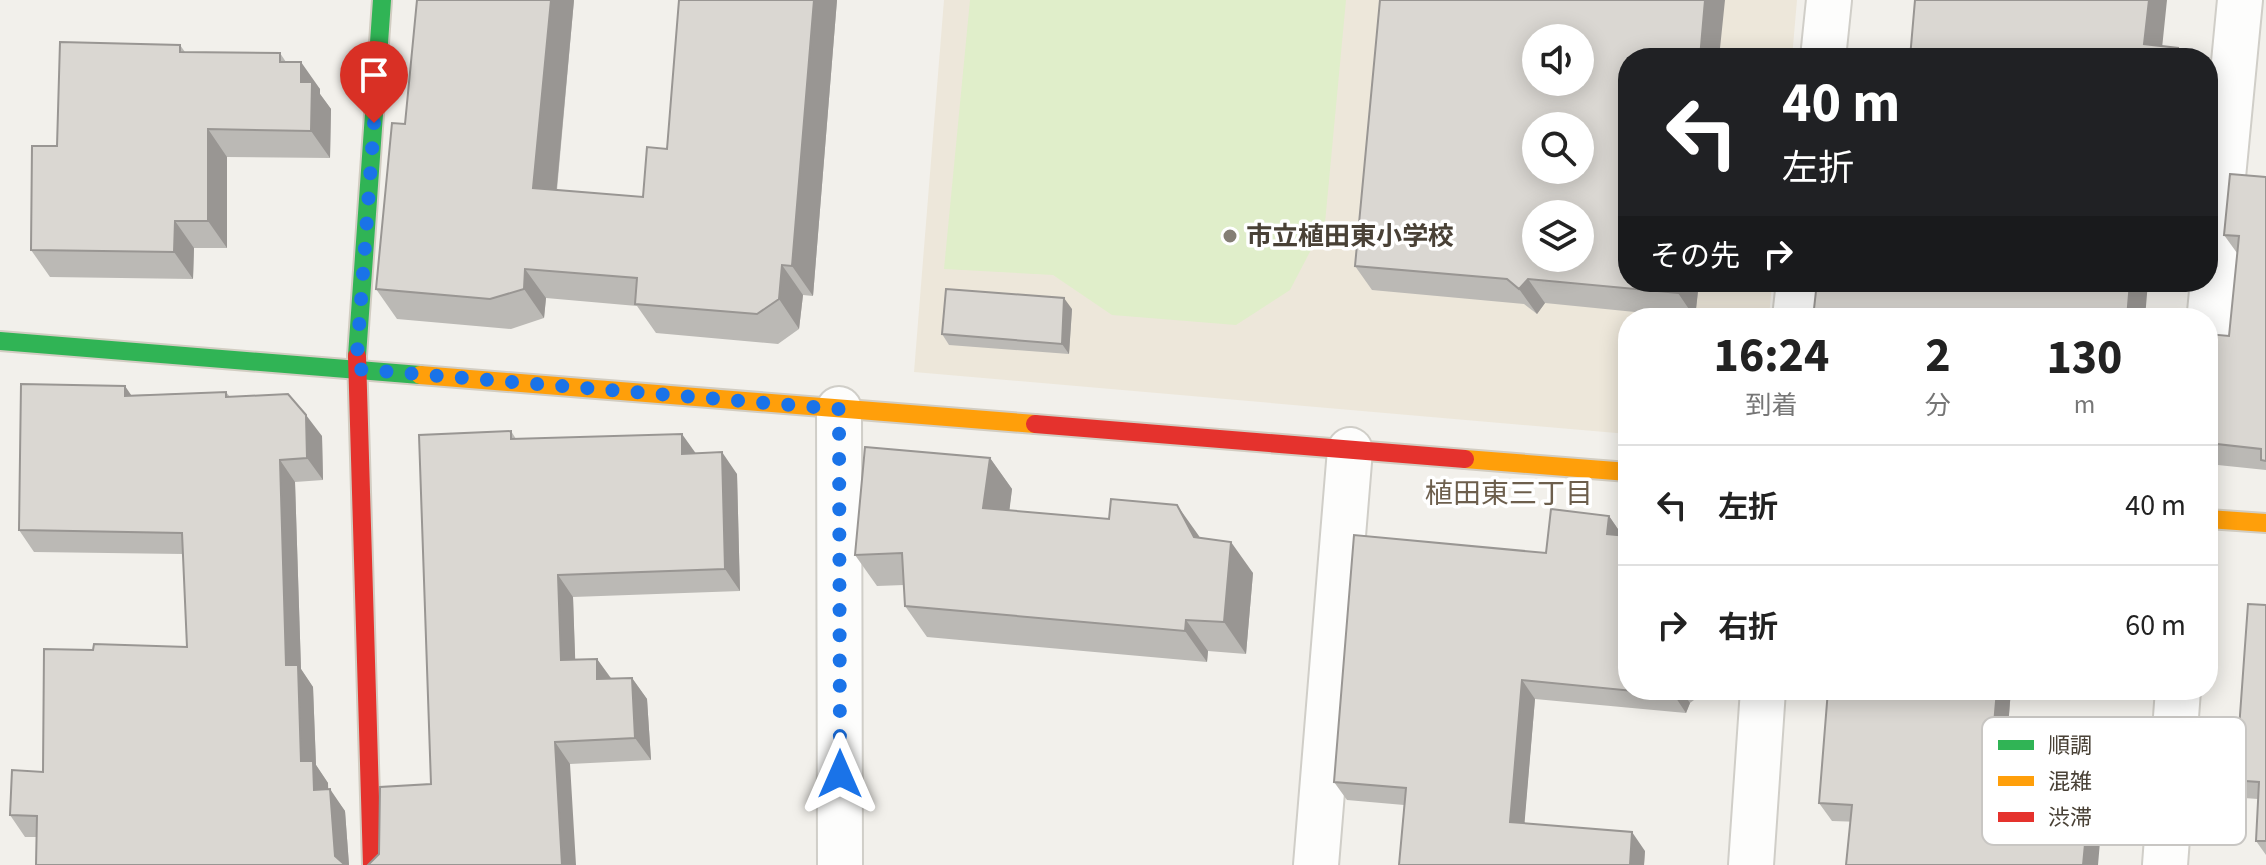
<!DOCTYPE html>
<html lang="ja">
<head>
<meta charset="utf-8">
<style>
  body { margin:0; font-family:"Source Sans 3","Noto Sans JP",sans-serif; background:#f2f2f2; color:#222; height:100vh; display:flex; flex-direction:column; font-size:30px; white-space:nowrap }
  * { box-sizing:border-box; margin:0 }
  p { font-size:26px; color:#767676 }
  .icon { flex:none; width:44px; height:44px; fill:none; stroke:currentColor; stroke-width:2; stroke-linecap:round; stroke-linejoin:round }
  .map { position:relative; flex:1; overflow:hidden }
  .details { position:absolute; left:1618px; top:308px; width:600px; height:392px; display:flex; flex-direction:column; background:#fff; border-radius:32px; box-shadow:0 4px 20px #0003 }
  .details>* { flex:none }
  .top-card { position:absolute; left:1618px; top:48px; width:600px; height:244px; border-radius:32px; box-shadow:0 4px 20px #0003; background:#202124; color:#fff; overflow:hidden }
  .tools { position:absolute; left:1522px; top:24px; display:grid; gap:16px }
  .tools a { display:grid; place-items:center; width:72px; height:72px; border-radius:50%; background:#fff; box-shadow:0 4px 20px #0003; font-size:40px }
  .pin { position:absolute; display:grid; place-items:center; width:68px; height:68px; color:#fff; margin:-82px -34px; border-radius:50% 50% 50% 0; rotate:-45deg; box-shadow:0 0 8px #0007 }
  .pin .icon { rotate:45deg }
  .me { position:absolute; width:88px; margin:-44px; rotate:0deg; stroke-linejoin:round; filter:drop-shadow(0 0 6px #0008) }
  .turn { display:flex; align-items:center; gap:28px; height:168px; padding:0 32px; font-size:36px }
  .turn .icon { width:104px; height:104px; stroke-width:2.5 }
  .turn b { display:block; font-size:56px; line-height:68px }
  .then { display:flex; align-items:center; height:76px; padding:0 32px; background:#0003; gap:16px; font-size:30px }
  .eta { display:flex; justify-content:space-evenly; align-items:center; height:136px; text-align:center }
  .eta b { font-size:48px; font-weight:700; line-height:56px }
  ul { padding:0; list-style:none }
  li { display:flex; align-items:center; gap:24px; height:120px; padding:0 32px; border-top:2px solid #e0e0e0 }
  li div { flex:1 }
  li b { display:block; font-size:30px }
  li em { font-style:normal }
  .map>svg:first-child { display:block }
  .education { fill:#ede7da; fill-rule:evenodd }
  .green { fill:#e0eeca }
  .lines { fill:none; stroke-linecap:round; stroke-linejoin:round }
  .street-casing { stroke:#d0cec8; stroke-width:48 }
  .fast-casing { stroke:#d2cdc2; stroke-width:22 }
  .slow-casing { stroke:#d2cdc2; stroke-width:22 }
  .jam-casing { stroke:#d2cdc2; stroke-width:22 }
  .street { stroke:#fdfdfc; stroke-width:44 }
  .fast { stroke:#30b455; stroke-width:18 }
  .slow { stroke:#ff9f0a; stroke-width:18 }
  .jam { stroke:#e5322d; stroke-width:18 }
  .wall { fill:#bbb9b5 }
  .shaded-wall { fill:#999693 }
  .building { fill:#dad7d2; stroke:#999693; stroke-width:2; fill-rule:evenodd }
  .route { stroke:#1a73e8; stroke-width:14; stroke-dasharray:0 25.2 }
  .poi-dot { fill:#847e75; stroke:#fff; stroke-width:3 }
  .labels { text-anchor:middle; dominant-baseline:central; stroke-width:7; stroke-linejoin:round; paint-order:stroke }
  .poi-label { font-size:26px; font-weight:bold; fill:#494136; stroke:#fff; text-anchor:start }
  .neighbourhood-label { font-size:28px; fill:#6d5f4d; stroke:#fff }
  .key { fill:#fff; stroke:#c8c6c3; stroke-width:2 }
  .key-label { font-size:22px; fill:#494136 }
</style>
</head>
<body>
<div class="map">
<svg width="2266" height="865" viewBox="0 0 2266 865">
  <rect width="100%" height="100%" fill="#f2f0eb"/>
  <path class="education" d="M 944,0 L 1797,0 L 1792,58 L 1628,58 L 1628,282 L 1772,282 L 1769,318 L 1628,318 L 1628,434 L 914,372 ZM 1536,38 L 1580,38 L 1580,82 L 1536,82 ZM 1536,126 L 1580,126 L 1580,170 L 1536,170 ZM 1536,214 L 1580,214 L 1580,258 L 1536,258 Z"/>
  <path class="green" d="M 970,0 L 1346,0 L 1325,223 L 1290,290 L 1236,325 L 1112,315 L 1053,275 L 944,269 Z"/>
  <g class="lines">
    <g class="street-casing">
      <path id="street" d="M 1823,58 L 1829,0
        M 1795,318 L 1799,282
        M 2208,333 L 2240,0
        M 839,409 L 840,865
        M 1316,865 L 1350,450
        M 1751,865 L 1763,690
        M 2165,865 L 2178,690"/>
    </g>
    <g class="fast-casing">
      <path id="fast" d="M 0,341 L 420,375
        M 357,356 L 382,0"/>
    </g>
    <g class="slow-casing">
      <path id="slow" d="M 420,375 L 1035,424
        M 1465,459 L 1628,472
        M 2208,519 L 2266,523"/>
    </g>
    <g class="jam-casing">
      <path id="jam" d="M 357,356 L 372,865
        M 1035,424 L 1465,459"/>
    </g>
    <use href="#street" class="street"/>
    <use href="#fast" class="fast"/>
    <use href="#slow" class="slow"/>
    <use href="#jam" class="jam"/>
  </g>
  <path class="wall" d="M 574,0 L 557,190 L 643,197 L 667,149 L 679,0 L 837,0 L 813,296 L 803,295 L 799,329 L 778,344 L 656,333 L 637,306 L 546,298 L 544,318 L 511,329 L 397,319 L 376,289 Z
    M 180,45 L 185,52 L 280,53 L 286,62 L 320,89 L 320,94 L 331,109 L 330,158 L 227,157 L 227,248 L 194,248 L 193,279 L 50,277 L 31,250 L 57,146 Z
    M 2266,177 L 2266,470 L 2208,464 L 2208,334 L 2229,336 L 2237,253 L 2224,235 Z
    M 1355,266 L 1628,282 L 1699,282 L 1695,318 L 1545,303 L 1537,314 L 1524,304 L 1372,290 Z
    M 1072,309 L 1069,354 L 949,345 L 942,334 Z
    M 226,392 L 230,397 L 322,436 L 323,480 L 295,482 L 301,669 L 313,687 L 316,765 L 328,783 L 328,789 L 345,811 L 349,865 L 36,865 L 36,837 L 25,837 L 10,815 L 43,772 L 93,650 L 187,647 L 183,554 L 34,552 L 19,530 L 131,395 Z
    M 511,431 L 516,439 L 696,453 L 737,474 L 740,591 L 573,597 L 575,660 L 597,659 L 611,678 L 632,678 L 647,699 L 651,760 L 570,764 L 369,865 L 379,854 L 431,784 Z
    M 990,458 L 1012,489 L 1009,510 L 1200,538 L 1253,573 L 1246,654 L 1208,651 L 1207,662 L 927,637 L 905,606 L 904,585 L 877,586 L 855,555 Z
    M 1609,516 L 1622,535 L 1628,690 L 1700,690 L 1698,697 L 1690,703 L 1686,713 L 1535,699 L 1524,824 L 1645,851 L 1644,865 L 1399,865 L 1404,805 L 1347,800 L 1334,782 L 1546,553 Z
    M 2266,605 L 2266,855 L 2256,841 L 2258,799 L 2244,798 L 2238,790 L 2197,786 L 2184,768 L 2239,729 Z
    M 1828,690 L 2011,690 L 2002,805 L 2101,830 L 1832,821 L 1819,803 Z"/>
  <path class="shaded-wall" d="M 551,0 L 574,0 L 554,217 L 533,188 Z
    M 814,0 L 837,0 L 813,296 L 792,266 Z
    M 1705,0 L 1725,0 L 1719,58 L 1700,58 Z
    M 2149,0 L 2167,0 L 2161,58 L 2144,44 Z
    M 2178,48 L 2185,58 L 2177,58 Z
    M 301,62 L 320,89 L 320,94 L 331,109 L 330,158 L 311,131 L 301,82 Z
    M 208,129 L 227,157 L 227,248 L 208,221 Z
    M 175,221 L 194,248 L 193,279 L 174,252 Z
    M 782,265 L 803,295 L 799,329 L 779,299 Z
    M 525,269 L 546,298 L 544,318 L 524,289 Z
    M 1528,279 L 1545,303 L 1537,314 L 1519,289 Z
    M 1679,282 L 1699,282 L 1695,318 L 1678,293 Z
    M 2130,282 L 2148,282 L 2145,318 L 2127,318 Z
    M 1064,298 L 1072,309 L 1069,354 L 1062,344 Z
    M 125,386 L 140,408 L 125,396 Z
    M 306,415 L 322,436 L 323,480 L 307,458 Z
    M 682,434 L 697,455 L 682,454 Z
    M 722,452 L 737,474 L 740,591 L 725,569 Z
    M 990,458 L 1012,489 L 1006,539 L 983,508 Z
    M 280,460 L 295,482 L 301,669 L 313,687 L 316,765 L 328,783 L 329,812 L 314,790 L 301,761 L 286,665 Z
    M 1177,505 L 1199,536 L 1216,569 L 1194,537 Z
    M 1609,516 L 1622,535 L 1620,553 L 1607,534 Z
    M 1231,542 L 1253,573 L 1246,654 L 1224,622 Z
    M 558,575 L 573,597 L 576,682 L 561,660 Z
    M 1186,620 L 1208,651 L 1207,662 L 1185,631 Z
    M 597,659 L 612,680 L 597,679 Z
    M 632,678 L 647,699 L 651,760 L 635,738 Z
    M 1522,680 L 1535,699 L 1523,841 L 1510,822 Z
    M 1675,690 L 1681,690 L 1690,703 L 1686,713 L 1674,695 Z
    M 1693,690 L 1700,690 L 1698,697 Z
    M 1997,690 L 2011,690 L 2000,822 L 1987,804 Z
    M 555,742 L 570,764 L 576,865 L 562,865 Z
    M 330,789 L 345,811 L 349,865 L 342,865 L 335,856 Z
    M 2088,812 L 2101,830 L 2098,865 L 2083,865 Z
    M 1632,832 L 1645,851 L 1644,865 L 1630,865 Z"/>
  <path class="building" d="M 417,0 L 551,0 L 533,188 L 643,197 L 647,147 L 667,149 L 679,0 L 814,0 L 792,266 L 782,265 L 779,299 L 757,314 L 635,304 L 637,278 L 525,269 L 524,289 L 490,299 L 376,289 L 392,123 L 405,124 Z
    M 1380,0 L 1705,0 L 1700,58 L 1628,58 L 1628,282 L 1679,282 L 1678,293 L 1528,279 L 1519,289 L 1507,279 L 1355,266 ZM 1536,38 L 1580,38 L 1580,82 L 1536,82 ZM 1536,126 L 1580,126 L 1580,170 L 1536,170 ZM 1536,214 L 1580,214 L 1580,258 L 1536,258 Z
    M 1915,0 L 2149,0 L 2144,44 L 2178,48 L 2177,58 L 1910,58 Z
    M 60,42 L 180,45 L 180,52 L 280,53 L 280,62 L 301,62 L 301,82 L 312,82 L 311,131 L 208,129 L 208,221 L 175,221 L 174,252 L 31,250 L 32,146 L 57,146 Z
    M 2230,174 L 2266,177 L 2266,461 L 2261,460 L 2261,449 L 2208,443 L 2208,334 L 2229,336 L 2239,236 L 2224,235 Z
    M 1817,282 L 2130,282 L 2127,318 L 1813,318 Z
    M 946,289 L 1064,298 L 1062,344 L 942,334 Z
    M 21,384 L 125,386 L 125,396 L 226,392 L 226,397 L 288,394 L 306,415 L 307,458 L 280,460 L 286,665 L 298,665 L 301,761 L 313,761 L 314,790 L 330,789 L 335,856 L 345,865 L 36,865 L 37,816 L 10,815 L 12,770 L 43,772 L 44,649 L 93,650 L 94,644 L 187,647 L 182,533 L 19,530 Z
    M 511,431 L 511,439 L 682,434 L 682,454 L 722,452 L 725,569 L 558,575 L 561,660 L 597,659 L 597,679 L 632,678 L 635,738 L 555,742 L 562,865 L 368,865 L 379,854 L 380,787 L 431,784 L 419,435 Z
    M 865,447 L 990,458 L 983,508 L 1109,519 L 1111,499 L 1177,505 L 1194,537 L 1231,542 L 1224,622 L 1186,620 L 1185,631 L 905,606 L 902,553 L 855,555 Z
    M 1551,509 L 1609,516 L 1607,534 L 1628,536 L 1628,690 L 1675,690 L 1674,695 L 1522,680 L 1510,822 L 1632,832 L 1630,865 L 1399,865 L 1406,788 L 1334,782 L 1354,535 L 1546,553 Z
    M 2248,604 L 2266,605 L 2266,841 L 2256,841 L 2259,782 L 2231,780 L 2231,773 L 2184,768 L 2190,723 L 2239,729 Z
    M 1828,690 L 1997,690 L 1987,804 L 2088,812 L 2083,865 L 1846,865 L 1852,805 L 1819,803 Z"/>
  <g class="lines">
    <path class="route" d="M 374,123 L 356,369 L 839,409 L 840,774"/>
  </g>
  <circle class="poi-dot" cx="1230" cy="236" r="8"/>
  <g class="labels">
    <g class="poi-label">
      <text x="1246" y="236">市立植田東小学校</text>
    </g>
    <g class="neighbourhood-label">
      <text x="1509" y="494">植田東三丁目</text>
    </g>
  </g>
  <rect x="1982" y="717" width="264" height="128" rx="12" class="key"/>
  <rect x="1998" y="740" width="36" height="10" fill="#30b455"/>
  <rect x="1998" y="776" width="36" height="10" fill="#ff9f0a"/>
  <rect x="1998" y="812" width="36" height="10" fill="#e5322d"/>
  <g class="key-label">
    <text x="2048" y="753">順調</text>
    <text x="2048" y="789">混雑</text>
    <text x="2048" y="825">渋滞</text>
  </g>
</svg>
<div class="tools">
<a><svg class="icon" aria-label="sound" viewBox="0 0 24 24"><path d="M4 9h4l5-4v14l-5-4H4zM17 9q2 3 0 6"/></svg></a>
<a><svg class="icon" aria-label="search" viewBox="0 0 24 24"><circle cx="10" cy="10" r="6"/><path d="M15 15l6 6"/></svg></a>
<a><svg class="icon" aria-label="layers" viewBox="0 0 24 24"><path d="M12 4l9 5-9 5-9-5zM3 14l9 5 9-5"/></svg></a>
</div>
<div class="pin" style="left:374px;top:123px;background:#d93025"><svg class="icon" aria-label="arrive" viewBox="0 0 24 24"><path d="M6 21V4h12l-3 4 3 4H6"/></svg></div>
<svg class="me" style="left:840px;top:774px" viewBox="-20 -20 40 40"><path d="M0-17L14 15 0 8-14 15z" fill="#1a73e8" stroke="#fff" stroke-width="4"/></svg>
<div class="top-card">
<div class="turn"><svg class="icon" aria-label="left" viewBox="0 0 24 24"><path d="M17 20v-9H6M10 6l-5 5 5 5"/></svg><div><b>40 m</b>左折</div></div>
<div class="then">その先<svg class="icon" aria-label="right" viewBox="0 0 24 24"><path d="M7 20v-9h11M14 6l5 5-5 5"/></svg></div>
</div>
<section class="details">
<div class="eta">
<div><b>16:24</b><p>到着</p></div>
<div><b>2</b><p>分</p></div>
<div><b>130</b><p>m</p></div>
</div>
<ul>
<li><svg class="icon" aria-label="left" viewBox="0 0 24 24"><path d="M17 20v-9H6M10 6l-5 5 5 5"/></svg><div><b>左折</b></div><em>40 m</em></li>
<li><svg class="icon" aria-label="right" viewBox="0 0 24 24"><path d="M7 20v-9h11M14 6l5 5-5 5"/></svg><div><b>右折</b></div><em>60 m</em></li>
</ul>
</section>
</div>
</body>
</html>
